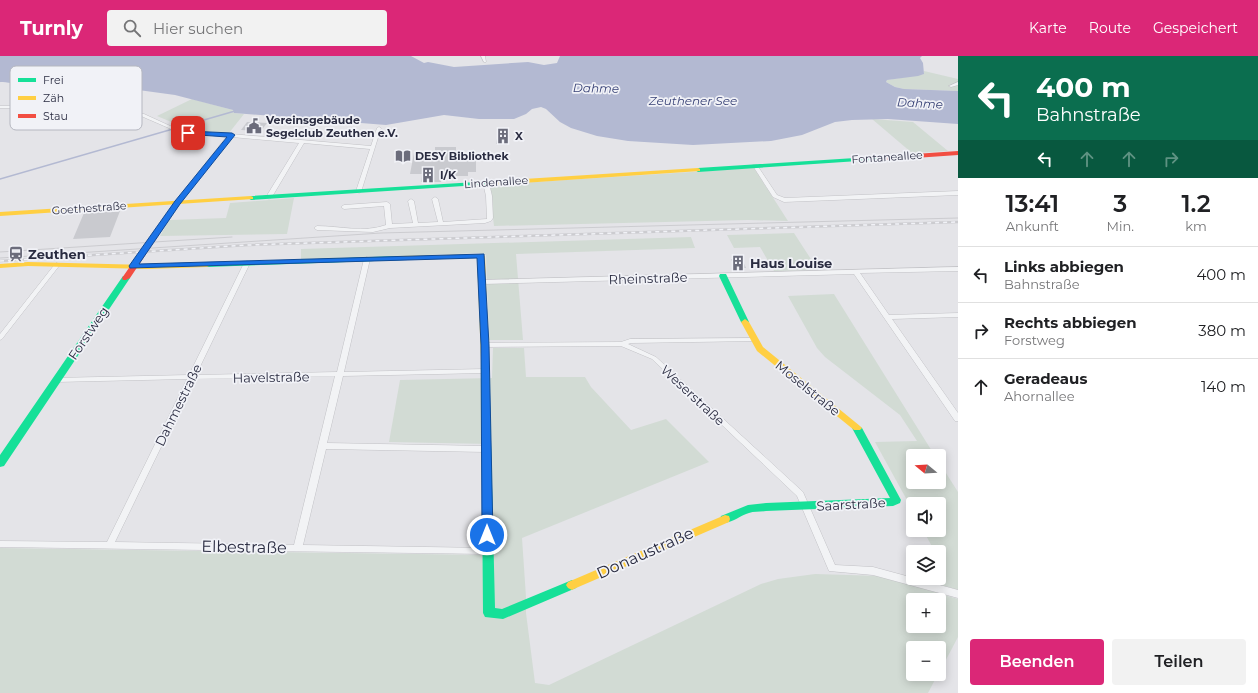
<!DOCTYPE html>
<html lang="de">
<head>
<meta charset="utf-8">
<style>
  body { margin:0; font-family:Montserrat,sans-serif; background:#f2f2f2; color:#202124; height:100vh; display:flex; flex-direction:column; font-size:15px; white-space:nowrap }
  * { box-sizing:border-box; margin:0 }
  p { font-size:13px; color:#757577 }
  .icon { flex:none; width:22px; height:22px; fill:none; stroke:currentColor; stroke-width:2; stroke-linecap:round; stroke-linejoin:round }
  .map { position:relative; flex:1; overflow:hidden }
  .side { display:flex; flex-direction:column; background:#fff; width:300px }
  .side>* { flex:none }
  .guide { background:#0b6e4f; color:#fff; overflow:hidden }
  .needle { width:26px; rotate:288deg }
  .buttons { position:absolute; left:906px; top:393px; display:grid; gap:8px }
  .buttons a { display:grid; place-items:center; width:40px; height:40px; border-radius:4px; background:#fff; box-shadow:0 2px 10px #0003; font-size:20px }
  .pin { position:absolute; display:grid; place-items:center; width:34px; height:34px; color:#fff; margin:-17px; border-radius:8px; box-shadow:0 2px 6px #0006 }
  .me { position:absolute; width:44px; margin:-22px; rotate:0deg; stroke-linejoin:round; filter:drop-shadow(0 0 3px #0008) }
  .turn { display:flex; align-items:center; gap:14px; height:84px; padding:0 12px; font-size:18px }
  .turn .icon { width:52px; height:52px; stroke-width:2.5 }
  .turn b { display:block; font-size:28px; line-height:34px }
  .lanes { display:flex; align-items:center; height:38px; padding:0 12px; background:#0003; justify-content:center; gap:20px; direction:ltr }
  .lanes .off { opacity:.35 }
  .eta { display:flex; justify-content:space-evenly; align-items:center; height:68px; text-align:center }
  .eta b { font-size:24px; font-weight:600; line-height:28px }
  .button { display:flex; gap:8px; margin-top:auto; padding:8px 12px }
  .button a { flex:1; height:46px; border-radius:4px; background:#db2777; color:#fff; font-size:16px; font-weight:600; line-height:46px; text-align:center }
  .button a+a { background:#f2f2f2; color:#202124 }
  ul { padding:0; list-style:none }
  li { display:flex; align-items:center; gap:12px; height:56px; padding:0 12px; border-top:1px solid #e0e0e0 }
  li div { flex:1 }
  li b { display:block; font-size:15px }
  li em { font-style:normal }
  header { display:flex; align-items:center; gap:24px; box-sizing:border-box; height:56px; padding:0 20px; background:#db2777; color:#fff }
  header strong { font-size:19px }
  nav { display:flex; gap:22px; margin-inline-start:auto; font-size:14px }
  .search { width:280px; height:36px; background:#f2f2f2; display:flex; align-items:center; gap:10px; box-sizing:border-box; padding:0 14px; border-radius:4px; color:#757577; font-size:15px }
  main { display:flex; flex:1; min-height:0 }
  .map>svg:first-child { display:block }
  .green { fill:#d2dbd4; fill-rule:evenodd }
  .water { fill:#b3b9d2 }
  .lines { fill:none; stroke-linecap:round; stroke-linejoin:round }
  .stream { stroke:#b3b9d2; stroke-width:1.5 }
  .building { fill:#c9cacf }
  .street-casing { stroke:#c2c2c6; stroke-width:1 }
  .street { fill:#f2f3f5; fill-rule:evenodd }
  .fast { fill:#16e098; fill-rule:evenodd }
  .slow { fill:#ffcf43; fill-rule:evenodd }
  .jam { fill:#f24e42; fill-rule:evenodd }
  .tram { stroke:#ccccd0; stroke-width:1 }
  .rail-casing { stroke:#ccccd0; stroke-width:2.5 }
  .rail { stroke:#f1f2f7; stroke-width:1.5; stroke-dasharray:4; stroke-linecap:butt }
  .route { fill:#1a73e8; stroke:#114b97 }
  .labels { text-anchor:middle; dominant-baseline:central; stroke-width:3.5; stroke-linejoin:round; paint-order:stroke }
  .far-poi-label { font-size:11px; font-weight:bold; fill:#2a2c41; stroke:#f1f2f7; text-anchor:start }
  .far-street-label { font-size:11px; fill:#2a2c41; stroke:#f1f2f7 }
  .far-water-label { font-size:12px; font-style:italic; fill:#353f74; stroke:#f1f2f7 }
  .poi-label { font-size:13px; font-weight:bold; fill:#2a2c41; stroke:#f1f2f7; text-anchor:start }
  .street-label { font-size:13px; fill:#2a2c41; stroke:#f1f2f7 }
  .near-street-label { font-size:16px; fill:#2a2c41; stroke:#f1f2f7 }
  .key { fill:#f1f2f7; stroke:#b5b7c0; stroke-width:1 }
  .key-label { font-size:11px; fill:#2a2c41 }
</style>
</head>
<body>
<header>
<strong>Turnly</strong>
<div class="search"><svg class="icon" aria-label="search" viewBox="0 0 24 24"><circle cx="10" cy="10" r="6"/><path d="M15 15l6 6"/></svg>Hier suchen</div>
<nav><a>Karte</a><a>Route</a><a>Gespeichert</a></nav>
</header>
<main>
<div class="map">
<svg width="958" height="637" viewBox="0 0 958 637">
  <rect width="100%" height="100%" fill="#e4e4e8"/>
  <path class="green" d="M 924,15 L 958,23 L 958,35 L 904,33 L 895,31 L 886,26 L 887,24 L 924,18 Z
    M 192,43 L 233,54 L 234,57 L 244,58 L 229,77 L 193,75 L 157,60 Z
    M 872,63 L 913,66 L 948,95 L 912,97 Z
    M 754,112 L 788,165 L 748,164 L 494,170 L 489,129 Z
    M 294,142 L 287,178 L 160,180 L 169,164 L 226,162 L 230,147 Z
    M 794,177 L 818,214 L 774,215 L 760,191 L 734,192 L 727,179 Z
    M 691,181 L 695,192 L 516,198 L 523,284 L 489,284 L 486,199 L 479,197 L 301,204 L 301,193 Z
    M 834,238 L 935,400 L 913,400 L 913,426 L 939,426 L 939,406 L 958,436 L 958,534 L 918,522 L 939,522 L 939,513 L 944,512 L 939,503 L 939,496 L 935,496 L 923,474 L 939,474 L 939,448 L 913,448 L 913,455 L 875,386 L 917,385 L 900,359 L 825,301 L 817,292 L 788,240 Z
    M 493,292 L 524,292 L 526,321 L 585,321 L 591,331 L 631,374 L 666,363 L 709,406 L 522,482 L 526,541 L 526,557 L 535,627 L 549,629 L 761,528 L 778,523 L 815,518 L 881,520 L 958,543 L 958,581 L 939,617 L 939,592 L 913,592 L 913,618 L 938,618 L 928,637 L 0,637 L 0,492 L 489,499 L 490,388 L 389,386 L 400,324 L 492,322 ZM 913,544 L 939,544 L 939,570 L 913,570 Z"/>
  <path class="water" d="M 0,0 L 411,0 L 424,7 L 428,6 L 454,11 L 528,6 L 544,9 L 557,7 L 560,0 L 922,0 L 920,2 L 923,7 L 924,18 L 918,20 L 887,24 L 886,26 L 895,31 L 904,33 L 958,35 L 958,68 L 888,63 L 852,64 L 835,66 L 802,79 L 771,85 L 693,89 L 628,85 L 597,80 L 571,72 L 560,66 L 546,53 L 541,51 L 532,53 L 526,58 L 514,63 L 479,63 L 444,59 L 386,69 L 234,57 L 233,54 L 175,39 L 87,27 C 73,34 19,27 0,26 Z"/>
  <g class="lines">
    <path class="stream" d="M 0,123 L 235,55"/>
  </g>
  <path class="building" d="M 247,66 L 267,67 L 261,75 L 241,74 Z
    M 498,77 L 508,78 L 507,89 L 496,88 Z
    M 435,91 L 456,91 L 456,101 L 476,104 L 476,116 L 468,116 L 468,120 L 441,120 L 441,126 L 421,126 L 422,118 L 410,118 L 414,97 L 435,97 Z
    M 120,155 L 110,181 L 73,183 L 84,157 Z
    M 731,203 L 742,203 L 746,212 L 735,212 Z"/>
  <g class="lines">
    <g class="street-casing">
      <path id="street" d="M 481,0 L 485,0 L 486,6 L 484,6 Z
        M 958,26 L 958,29 L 951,31 L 949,30 Z
        M 0,50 L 93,50 L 144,58 L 179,74 L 188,76 L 231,78 L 371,90 L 377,72 L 379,71 L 381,72 L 361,136 L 359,137 L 356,135 L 370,93 L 304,87 L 272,141 L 269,143 L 266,141 L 299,87 L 232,81 L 179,148 L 177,149 L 174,147 L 175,146 L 227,80 L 188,78 L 178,76 L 141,60 L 93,52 L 0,52 Z
        M 753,109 L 757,109 L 777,139 L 785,142 L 958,135 L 958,139 L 784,146 L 773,141 L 753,110 Z
        M 486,125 L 489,127 L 492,140 L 493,162 L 491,165 L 485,167 L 390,172 L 373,176 L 317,174 L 314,172 L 317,170 C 340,170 364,177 386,169 L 384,150 L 344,153 L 341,151 L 344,149 L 387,146 L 390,148 L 392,168 L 413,167 L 408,145 L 411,143 L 414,145 L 418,167 L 438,166 L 432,143 L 435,141 L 438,143 L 443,166 L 487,163 L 486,140 L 483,127 Z
        M 367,201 L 370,203 L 344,316 L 485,313 L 488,315 L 485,317 L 343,320 L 327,387 L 486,390 L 489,391 L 490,393 L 489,395 L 486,396 L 326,393 L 303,489 L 487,492 L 490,493 L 491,495 L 490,497 L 487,498 L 0,491 L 0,485 L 107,486 L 187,323 L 56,326 L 54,326 L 52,324 L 54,322 L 189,319 L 244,207 L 247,205 L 250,207 L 196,319 L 337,316 L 364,203 ZM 335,320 L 294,489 L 115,486 L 194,323 Z
        M 57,207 L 60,209 L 59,210 L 2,283 L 0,284 L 0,278 L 55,208 Z
        M 958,211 L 958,215 L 860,217 L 889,259 L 958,257 L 958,261 L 892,263 L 958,357 L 958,365 L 955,365 L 854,218 L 483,228 L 480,226 L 483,224 Z
        M 754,282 L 756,283 L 757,284 L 756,285 L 631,287 L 628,288 L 656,301 L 803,436 L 835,509 L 873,511 L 958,534 L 958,542 L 873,519 L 829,515 L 797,440 L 652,303 L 621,290 L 485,291 L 482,289 L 485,287 L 621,286 L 630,283 Z"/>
    </g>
    <use href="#street" class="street"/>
    <path class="fast" d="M 886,100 L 888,101 L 888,103 L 698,116 L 695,114 L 698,112 Z
      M 492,125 L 494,126 L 494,128 L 251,144 L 248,142 L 251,140 Z
      M 400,200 L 404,202 L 403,204 L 207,211 L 203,209 L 207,207 Z
      M 720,218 L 726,218 L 727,220 L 749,266 L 748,268 L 745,269 L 741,266 L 719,220 Z
      M 123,220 L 126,220 L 130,222 L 4,410 L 0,411 L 0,399 Z
      M 485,301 L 489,304 L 495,552 L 502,553 L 572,524 L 576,526 L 578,529 L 576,532 L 503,563 L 485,561 L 483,557 L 481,304 Z
      M 857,369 L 862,372 L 901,444 L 900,447 L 893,450 L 766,455 C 761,456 754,455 749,457 C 740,459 731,469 721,466 L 720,463 L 721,460 L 748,449 L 766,447 L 890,442 L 852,372 Z"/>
    <path class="slow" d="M 698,112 L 700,113 L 700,115 L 492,129 L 489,127 L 492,125 Z
      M 251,140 L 253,141 L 253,143 L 0,160 L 0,156 Z
      M 481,198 L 485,200 L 489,304 L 485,307 L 481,304 L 477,202 L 400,204 L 396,202 L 400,200 Z
      M 28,206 L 147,209 L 207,207 L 211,209 L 207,211 L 147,213 L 28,210 L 0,212 L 0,208 Z
      M 745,263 L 749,266 L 763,291 L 860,370 L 862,372 L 860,374 L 854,374 L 757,295 L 741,266 Z
      M 725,459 L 729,460 L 730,463 L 729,466 L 576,532 L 572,534 L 568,532 L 566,529 L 568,526 Z"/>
    <path class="jam" d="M 958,95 L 958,99 L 886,104 L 883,102 L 886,100 Z
      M 177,145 L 180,147 L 130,222 L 126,224 L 123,224 L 122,222 L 175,146 Z"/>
    <path class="tram" d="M 0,196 L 232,181
      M 0,202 L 381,177 L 958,162"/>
    <g class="rail-casing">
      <path id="rail" d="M 0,205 L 248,189 L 958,166"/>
    </g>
    <use href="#rail" class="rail"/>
  </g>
  <path class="route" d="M 188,75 L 232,77 L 235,79 L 180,148 L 139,208 L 484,198 L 489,289 L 493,479 L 491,482 L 487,483 L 483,482 L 482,479 L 481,289 L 477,202 L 130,212 L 129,210 L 175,145 L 227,81 L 185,78 L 185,76 Z"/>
  <defs>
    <g id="civic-bare" transform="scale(1.2)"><path d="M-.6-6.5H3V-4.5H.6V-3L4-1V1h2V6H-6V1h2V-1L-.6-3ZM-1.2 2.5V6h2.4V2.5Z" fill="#6b6c7b" stroke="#f1f2f7" stroke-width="2.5" paint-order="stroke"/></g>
    <g id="building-bare" transform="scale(1.2)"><path d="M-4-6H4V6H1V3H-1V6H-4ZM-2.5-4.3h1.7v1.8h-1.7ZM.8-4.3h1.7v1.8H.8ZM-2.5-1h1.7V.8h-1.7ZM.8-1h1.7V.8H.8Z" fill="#6b6c7b" stroke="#f1f2f7" stroke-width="2.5" paint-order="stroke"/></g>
    <g id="library-bare" transform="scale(1.2)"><path d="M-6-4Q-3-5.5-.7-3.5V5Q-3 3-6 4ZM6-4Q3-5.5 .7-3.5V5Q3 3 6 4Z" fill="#6b6c7b" stroke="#f1f2f7" stroke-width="2.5" paint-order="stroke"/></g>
    <g id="station-bare" transform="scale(1.2)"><path d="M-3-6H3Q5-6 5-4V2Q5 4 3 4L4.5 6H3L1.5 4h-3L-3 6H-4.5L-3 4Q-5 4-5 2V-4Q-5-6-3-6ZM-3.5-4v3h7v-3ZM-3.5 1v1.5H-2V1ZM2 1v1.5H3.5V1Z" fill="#6b6c7b" stroke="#f1f2f7" stroke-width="2.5" paint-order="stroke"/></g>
  </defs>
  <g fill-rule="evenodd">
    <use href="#civic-bare" x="254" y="70"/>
    <use href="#building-bare" x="503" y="80"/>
    <use href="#library-bare" x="403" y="100"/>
    <use href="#building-bare" x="428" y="119"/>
    <use href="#station-bare" x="16" y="198"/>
    <use href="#building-bare" x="738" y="207"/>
  </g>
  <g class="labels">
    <g class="far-poi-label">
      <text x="266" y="64">Vereinsgebäude<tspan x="266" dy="13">Segelclub Zeuthen e.V.</tspan></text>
      <text x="515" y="80">X</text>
      <text x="415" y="100">DESY Bibliothek</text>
      <text x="440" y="119">I/K</text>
    </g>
    <g class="far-street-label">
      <text transform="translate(887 101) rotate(-4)">Fontaneallee</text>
      <text transform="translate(496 126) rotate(-4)">Lindenallee</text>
      <text transform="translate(89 152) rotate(-4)">Goethestraße</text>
    </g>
    <g class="far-water-label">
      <text transform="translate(596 32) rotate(1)">Dahme</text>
      <text x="693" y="44">Zeuthener See</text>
      <text transform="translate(920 47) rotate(3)">Dahme</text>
    </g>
    <g class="poi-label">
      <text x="28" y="198">Zeuthen</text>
      <text x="750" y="207">Haus Louise</text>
    </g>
    <g class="street-label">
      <text transform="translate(648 222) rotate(-2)">Rheinstraße</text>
      <text transform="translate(88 277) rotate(-56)">Forstweg</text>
      <text transform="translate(271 321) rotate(-1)">Havelstraße</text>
      <text transform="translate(808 332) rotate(39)">Moselstraße</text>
      <text transform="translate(693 339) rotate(43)">Weserstraße</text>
      <text transform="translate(178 349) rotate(-64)">Dahmestraße</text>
      <text transform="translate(851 448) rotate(-3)">Saarstraße</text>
    </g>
    <g class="near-street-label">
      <text transform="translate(244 491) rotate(1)">Elbestraße</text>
      <text transform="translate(645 497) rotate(-24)">Donaustraße</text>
    </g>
  </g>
  <rect x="10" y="10" width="132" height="64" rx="6" class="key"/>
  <rect x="18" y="22" width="18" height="4" fill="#16e098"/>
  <rect x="18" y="40" width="18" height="4" fill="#ffcf43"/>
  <rect x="18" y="58" width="18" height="4" fill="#f24e42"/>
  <g class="key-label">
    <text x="43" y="28">Frei</text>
    <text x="43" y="46">Zäh</text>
    <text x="43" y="64">Stau</text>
  </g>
</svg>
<div class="buttons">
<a><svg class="needle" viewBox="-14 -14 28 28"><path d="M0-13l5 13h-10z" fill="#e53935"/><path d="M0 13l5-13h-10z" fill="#757577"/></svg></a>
<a><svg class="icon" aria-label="sound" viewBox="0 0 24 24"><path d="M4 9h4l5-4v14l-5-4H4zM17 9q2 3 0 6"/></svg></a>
<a><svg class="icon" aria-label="layers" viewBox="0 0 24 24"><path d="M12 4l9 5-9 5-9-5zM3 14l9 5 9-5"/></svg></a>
<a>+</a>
<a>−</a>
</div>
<div class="pin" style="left:188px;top:77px;background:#d93025"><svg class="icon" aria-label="arrive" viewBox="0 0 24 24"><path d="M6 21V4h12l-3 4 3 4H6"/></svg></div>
<svg class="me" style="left:487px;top:479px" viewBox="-20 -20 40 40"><circle r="17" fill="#1a73e8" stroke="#fff" stroke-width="3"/><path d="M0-11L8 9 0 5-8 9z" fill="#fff"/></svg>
</div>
<section class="side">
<div class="guide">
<div class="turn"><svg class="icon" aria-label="left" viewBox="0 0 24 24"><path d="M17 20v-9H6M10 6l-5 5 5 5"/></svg><div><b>400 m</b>Bahnstraße</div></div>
<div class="lanes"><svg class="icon" aria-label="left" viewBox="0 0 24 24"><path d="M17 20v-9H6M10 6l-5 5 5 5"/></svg><svg class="icon off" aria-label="ahead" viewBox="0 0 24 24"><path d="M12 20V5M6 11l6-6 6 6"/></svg><svg class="icon off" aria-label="ahead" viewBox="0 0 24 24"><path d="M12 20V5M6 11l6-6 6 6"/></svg><svg class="icon off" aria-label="right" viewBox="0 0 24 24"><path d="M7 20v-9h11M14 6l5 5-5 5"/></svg></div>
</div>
<div class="eta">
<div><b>13:41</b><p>Ankunft</p></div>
<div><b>3</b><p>Min.</p></div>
<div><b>1.2</b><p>km</p></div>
</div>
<ul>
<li><svg class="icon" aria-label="left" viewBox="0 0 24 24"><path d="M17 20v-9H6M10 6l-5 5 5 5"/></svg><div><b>Links abbiegen</b><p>Bahnstraße</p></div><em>400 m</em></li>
<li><svg class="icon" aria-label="right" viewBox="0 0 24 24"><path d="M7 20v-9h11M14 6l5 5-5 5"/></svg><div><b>Rechts abbiegen</b><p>Forstweg</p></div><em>380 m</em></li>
<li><svg class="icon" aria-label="ahead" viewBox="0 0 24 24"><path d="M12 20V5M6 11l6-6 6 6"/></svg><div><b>Geradeaus</b><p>Ahornallee</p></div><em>140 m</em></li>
</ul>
<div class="button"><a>Beenden</a><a>Teilen</a></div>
</section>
</main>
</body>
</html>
